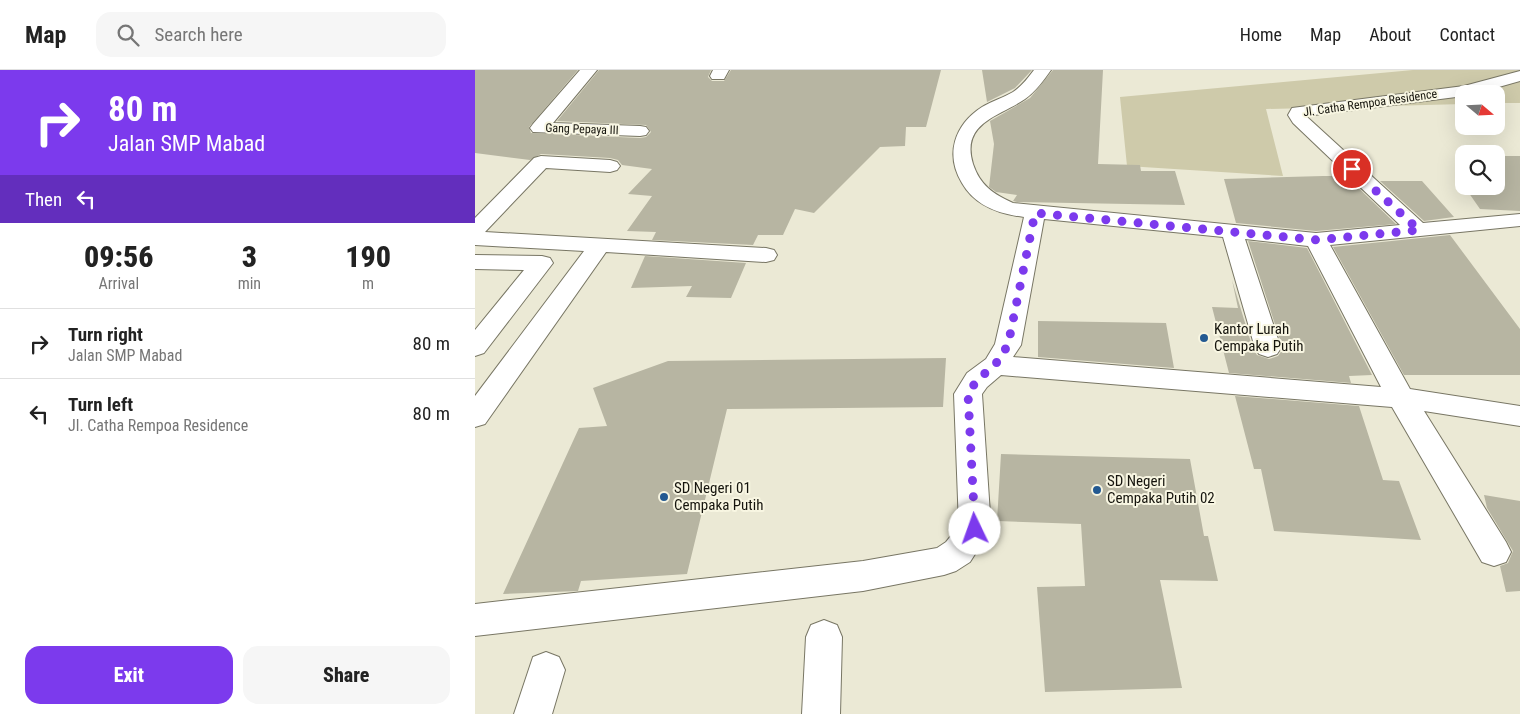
<!DOCTYPE html>
<html lang="en">
<head>
<meta charset="utf-8">
<style>
  body { margin:0; font-family:"Roboto Condensed",sans-serif; background:#f6f6f6; color:#222; height:100vh; display:flex; flex-direction:column; font-size:19px; white-space:nowrap }
  * { box-sizing:border-box; margin:0 }
  p { font-size:16px; color:#767676 }
  .icon { flex:none; width:28px; height:28px; fill:none; stroke:currentColor; stroke-width:2; stroke-linecap:round; stroke-linejoin:round }
  .map { position:relative; flex:1; overflow:hidden }
  .sheet { display:flex; flex-direction:column; background:#fff; width:475px }
  .sheet>* { flex:none }
  .guide { background:#7c3aed; color:#fff; overflow:hidden }
  .needle { width:32px; rotate:109deg }
  .controls { position:absolute; left:980px; top:15px; display:grid; gap:10px }
  .controls a { display:grid; place-items:center; width:50px; height:50px; border-radius:10px; background:#fff; box-shadow:0 5px 20px #0002; font-size:25px }
  .pin { position:absolute; display:grid; place-items:center; width:42px; height:42px; color:#fff; margin:-21px; border:2px solid #fff; border-radius:50%; box-shadow:0 1px 5px #0007 }
  .me { position:absolute; width:55px; margin:-28px; rotate:357deg; stroke-linejoin:round; filter:drop-shadow(0 0 4px #0008) }
  .turn { display:flex; align-items:center; gap:18px; height:105px; padding:0 25px; font-size:22px }
  .turn .icon { width:65px; height:65px; stroke-width:2.5 }
  .turn b { display:block; font-size:35px; line-height:42px }
  .then { display:flex; align-items:center; height:48px; padding:0 25px; background:#0003; gap:10px; font-size:19px }
  .eta { display:flex; justify-content:space-evenly; align-items:center; height:85px; text-align:center }
  .eta b { font-size:30px; font-weight:800; line-height:35px }
  .cta { display:flex; gap:10px; margin-top:auto; padding:10px 25px }
  .cta a { flex:1; height:58px; border-radius:15px; background:#7c3aed; color:#fff; font-size:20px; font-weight:800; line-height:58px; text-align:center }
  .cta a+a { background:#f6f6f6; color:#222 }
  ul { padding:0; list-style:none }
  li { display:flex; align-items:center; gap:15px; height:70px; padding:0 25px; border-top:1px solid #e0e0e0 }
  li div { flex:1 }
  li b { display:block; font-size:19px }
  li em { font-style:normal }
  header { display:flex; align-items:center; gap:30px; box-sizing:border-box; height:70px; padding:0 25px; background:#fff; border-bottom:1px solid #e0e0e0 }
  header strong { font-size:24px }
  nav { display:flex; gap:28px; margin-inline-start:auto; font-size:18px }
  .search { width:350px; height:45px; background:#f6f6f6; display:flex; align-items:center; gap:12px; box-sizing:border-box; padding:0 18px; border-radius:15px; color:#767676; font-size:19px }
  main { display:flex; flex:1; min-height:0 }
  .map>svg:first-child { display:block }
  .green { fill:#cecaaa }
  .building { fill:#b7b5a2 }
  .lines { fill:none; stroke-linecap:round; stroke-linejoin:round }
  .minor-casing { stroke:#787664; stroke-width:2 }
  .minor { fill:#fff; fill-rule:evenodd }
  .route { stroke:#7c3aed; stroke-width:9; stroke-dasharray:0 16.2 }
  .poi-dot { fill:#235991; stroke:#f8f6e2; stroke-width:2 }
  .labels { text-anchor:middle; dominant-baseline:central; stroke-width:4; stroke-linejoin:round; paint-order:stroke }
  .far-street-label { font-size:12px; fill:#15140d; stroke:#f8f6e2 }
  .poi-label { font-size:15px; fill:#15140d; stroke:#f8f6e2; text-anchor:start }
</style>
</head>
<body>
<header>
<strong>Map</strong>
<div class="search"><svg class="icon" aria-label="search" viewBox="0 0 24 24"><circle cx="10" cy="10" r="6"/><path d="M15 15l6 6"/></svg>Search here</div>
<nav><a>Home</a><a>Map</a><a>About</a><a>Contact</a></nav>
</header>
<main>
<section class="sheet">
<div class="guide">
<div class="turn"><svg class="icon" aria-label="right" viewBox="0 0 24 24"><path d="M7 20v-9h11M14 6l5 5-5 5"/></svg><div><b>80 m</b>Jalan SMP Mabad</div></div>
<div class="then">Then<svg class="icon" aria-label="left" viewBox="0 0 24 24"><path d="M17 20v-9H6M10 6l-5 5 5 5"/></svg></div>
</div>
<div class="eta">
<div><b>09:56</b><p>Arrival</p></div>
<div><b>3</b><p>min</p></div>
<div><b>190</b><p>m</p></div>
</div>
<ul>
<li><svg class="icon" aria-label="right" viewBox="0 0 24 24"><path d="M7 20v-9h11M14 6l5 5-5 5"/></svg><div><b>Turn right</b><p>Jalan SMP Mabad</p></div><em>80 m</em></li>
<li><svg class="icon" aria-label="left" viewBox="0 0 24 24"><path d="M17 20v-9H6M10 6l-5 5 5 5"/></svg><div><b>Turn left</b><p>Jl. Catha Rempoa Residence</p></div><em>80 m</em></li>
</ul>
<div class="cta"><a>Exit</a><a>Share</a></div>
</section>
<div class="map">
<svg width="1045" height="644" viewBox="0 0 1045 644">
  <rect width="100%" height="100%" fill="#ebe9d5"/>
  <path class="green" d="M 938,0 L 1045,0 L 1045,33 L 1021,33 L 1021,24 L 989,24 L 989,34 L 791,39 L 808,106 L 652,96 L 645,27 Z"/>
  <path class="building" d="M 0,0 L 103,0 L 54,57 L 56,63 L 165,68 L 171,67 L 176,62 L 171,55 L 82,51 L 124,0 L 236,0 L 233,7 L 237,11 L 249,11 L 256,0 L 466,0 L 451,57 L 431,57 L 430,76 L 405,77 L 339,143 L 320,139 L 308,165 L 283,165 L 278,175 L 177,170 L 181,162 L 152,161 L 177,126 L 153,124 L 177,99 L 147,95 L 143,90 L 135,88 L 66,84 L 55,90 L 0,83 Z
    M 507,0 L 557,0 L 540,18 L 512,32 Z
    M 578,0 L 628,0 L 623,94 L 665,95 L 666,101 L 700,101 L 710,135 L 542,132 L 538,131 L 542,125 L 521,122 L 514,117 L 519,74 L 515,51 L 555,28 Z
    M 1021,86 L 1045,86 L 1045,141 L 1005,139 L 989,116 L 1021,116 Z
    M 848,106 L 871,106 L 921,154 L 841,161 L 761,153 L 749,109 Z
    M 905,111 L 947,111 L 979,147 L 949,151 Z
    M 975,165 L 1045,259 L 1045,305 L 929,305 L 858,177 Z
    M 773,171 L 832,178 L 897,305 L 874,306 L 876,313 L 754,303 L 737,237 L 763,238 L 757,210 L 778,279 L 782,285 L 794,289 L 803,286 L 808,279 Z
    M 170,186 L 271,193 L 256,228 L 211,227 L 217,216 L 156,218 Z
    M 563,251 L 691,253 L 699,298 L 563,287 Z
    M 471,288 L 468,337 L 252,339 L 212,504 L 106,511 L 103,521 L 28,524 L 104,358 L 132,356 L 118,318 L 193,291 Z
    M 760,326 L 884,336 L 908,410 L 924,411 L 946,470 L 799,461 L 786,399 L 779,399 Z
    M 526,384 L 715,389 L 729,466 L 733,466 L 743,511 L 685,510 L 707,618 L 570,622 L 562,517 L 610,516 L 606,454 L 522,451 Z
    M 1009,425 L 1045,431 L 1045,521 L 1031,522 L 1025,496 L 1033,493 L 1038,481 L 1012,438 Z"/>
  <g class="lines">
    <g class="minor-casing">
      <path id="minor" d="M 105,0 L 122,0 L 78,53 L 165,56 L 171,57 L 174,61 L 171,65 L 165,66 L 58,62 L 55,58 L 58,54 Z
        M 238,0 L 254,0 L 249,9 L 237,9 L 235,6 Z
        M 559,0 L 576,0 C 569,10 560,22 550,29 C 526,46 485,52 498,94 C 505,115 518,124 538,133 L 841,163 L 925,155 L 818,53 L 813,45 L 817,38 L 989,16 L 1045,1 L 1045,11 L 999,24 L 989,24 L 989,26 L 831,46 L 948,153 L 1045,144 L 1045,156 L 855,175 L 935,319 L 1045,336 L 1045,356 L 949,341 L 1031,472 L 1036,482 L 1031,492 L 1019,496 L 1007,492 L 917,337 L 526,305 L 512,317 L 507,324 L 516,459 L 495,492 L 481,501 L 469,505 L 388,521 L 0,566 L 0,534 L 388,491 L 462,478 L 471,472 L 484,456 L 479,324 L 492,303 L 511,289 L 520,274 L 549,147 C 524,144 500,136 487,113 C 470,85 479,55 507,37 C 517,31 528,28 538,22 C 546,17 553,8 559,0 ZM 569,149 L 748,167 L 780,278 L 784,284 L 793,287 L 802,284 L 806,278 L 770,169 L 833,176 L 906,317 L 538,287 L 546,275 Z
        M 66,86 L 135,90 L 142,92 L 145,96 L 142,100 L 135,102 L 71,98 L 10,162 L 291,178 L 299,180 L 302,185 L 299,190 L 291,192 L 131,182 L 10,354 L 0,357 L 0,326 L 109,181 L 0,175 L 0,148 L 59,88 Z
        M 0,185 L 67,186 L 75,188 L 78,193 L 9,283 L 0,286 L 0,260 L 49,200 L 0,199 Z
        M 349,550 L 362,555 L 367,567 L 365,644 L 327,644 L 331,567 L 336,555 Z
        M 71,582 L 84,587 L 90,600 L 77,644 L 39,644 L 58,587 Z"/>
    </g>
    <use href="#minor" class="minor"/>
  </g>
  <g class="lines">
    <path class="route" d="M 500,459 L 493,324 L 502,310 L 520,295 L 533,275 L 560,143 L 842,170 L 944,160 L 877,99"/>
  </g>
  <g class="poi-dot">
    <circle cx="729" cy="268" r="5"/>
    <circle cx="622" cy="420" r="5"/>
    <circle cx="189" cy="427" r="5"/>
  </g>
  <g class="labels">
    <g class="far-street-label">
      <text transform="translate(895 33) rotate(-8)">Jl. Catha Rempoa Residence</text>
      <text transform="translate(107 59) rotate(2)">Gang Pepaya III</text>
    </g>
    <g class="poi-label">
      <text x="739" y="259">Kantor Lurah<tspan x="739" dy="17">Cempaka Putih</tspan></text>
      <text x="632" y="411">SD Negeri<tspan x="632" dy="17">Cempaka Putih 02</tspan></text>
      <text x="199" y="418">SD Negeri 01<tspan x="199" dy="17">Cempaka Putih</tspan></text>
    </g>
  </g>
</svg>
<div class="controls">
<a><svg class="needle" viewBox="-14 -14 28 28"><path d="M0-13l5 13h-10z" fill="#e53935"/><path d="M0 13l5-13h-10z" fill="#767676"/></svg></a>
<a><svg class="icon" aria-label="search" viewBox="0 0 24 24"><circle cx="10" cy="10" r="6"/><path d="M15 15l6 6"/></svg></a>
</div>
<div class="pin" style="left:877px;top:99px;background:#d93025"><svg class="icon" aria-label="arrive" viewBox="0 0 24 24"><path d="M6 21V4h12l-3 4 3 4H6"/></svg></div>
<svg class="me" style="left:500px;top:459px" viewBox="-20 -20 40 40"><circle r="19" fill="#fff"/><path d="M0-13L10 11 0 6-10 11z" fill="#7c3aed"/></svg>
</div>
</main>
</body>
</html>
